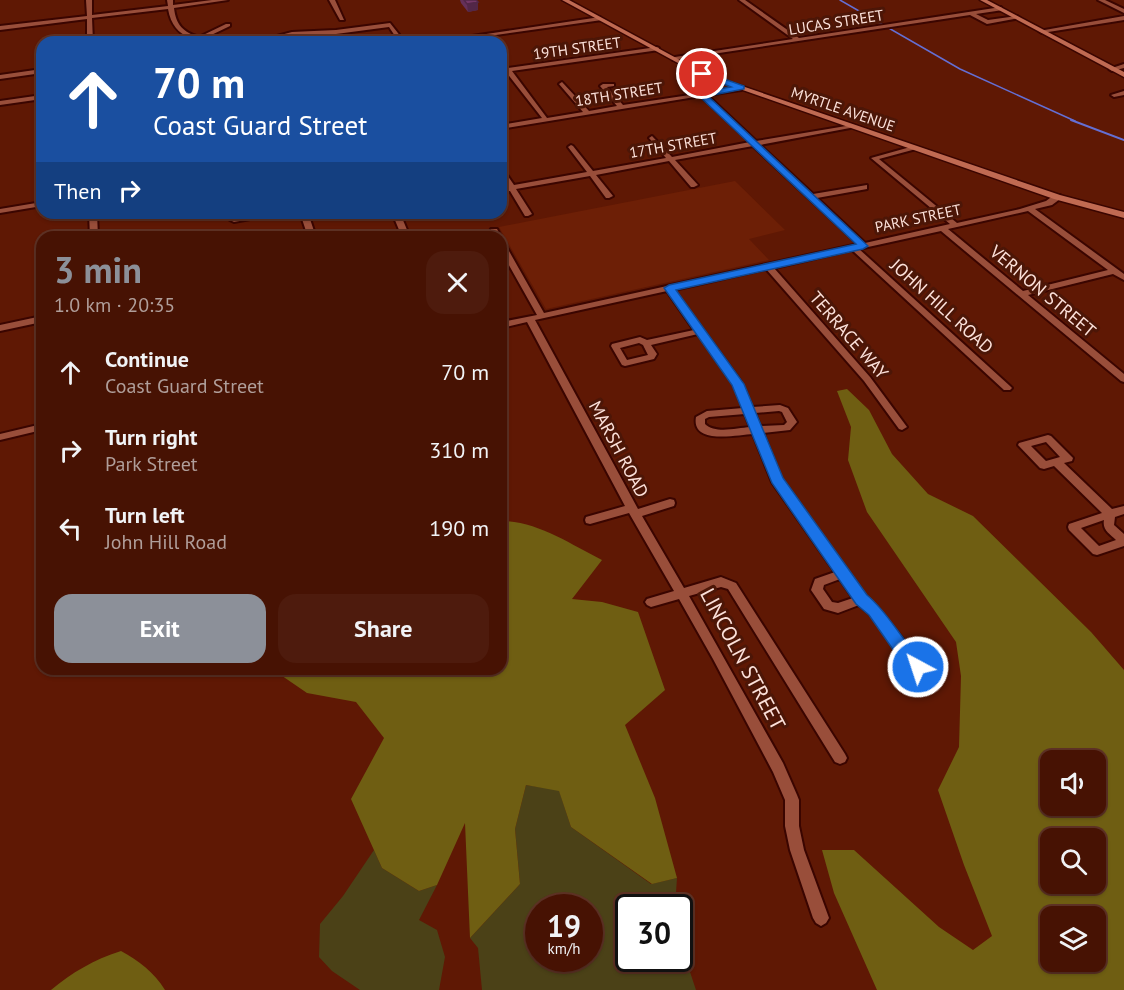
<!DOCTYPE html>
<html lang="en">
<head>
<meta charset="utf-8">
<style>
  body { margin:0; font-family:"PT Sans",sans-serif; background:#4e1b0d; color:#f1f3f6; height:100vh; display:flex; flex-direction:column; font-size:22px; white-space:nowrap }
  * { box-sizing:border-box; margin:0 }
  p { font-size:20px; color:#b09e9a }
  .icon { flex:none; width:33px; height:33px; fill:none; stroke:currentColor; stroke-width:2; stroke-linecap:round; stroke-linejoin:round }
  .map { position:relative; flex:1; overflow:hidden }
  .panel { position:absolute; left:36px; top:231px; width:471px; height:444px; display:flex; flex-direction:column; background:#471203; border-radius:18px; box-shadow:0 2px 4px #0004,0 0 0 2px #5f3225 }
  .panel>* { flex:none }
  .top-card { position:absolute; left:36px; top:36px; width:471px; height:183px; border-radius:18px; box-shadow:0 2px 4px #0004,0 0 0 2px #5f3225; background:#1a4fa0; color:#fff; overflow:hidden }
  .controls { position:absolute; left:1040px; top:750px; display:grid; gap:12px }
  .controls a { display:grid; place-items:center; width:66px; height:66px; border-radius:12px; background:#471203; box-shadow:0 2px 4px #0004,0 0 0 2px #5f3225; font-size:30px }
  .speed { position:absolute; left:525px; top:894px; display:flex; gap:12px; font-size:30px; font-weight:700; text-align:center }
  .speed>* { display:grid; place-content:center; width:78px; height:78px; border-radius:50%; background:#471203; box-shadow:0 2px 4px #0004,0 0 0 2px #5f3225; line-height:1 }
  .speed small { font-size:15px; font-weight:400 }
  .speed .limit { border:3px solid #111; border-radius:9px; background:#fff; color:#111 }
  .pin { position:absolute; display:grid; place-items:center; width:51px; height:51px; color:#fff; margin:-26px; border:3px solid #fff; border-radius:50%; box-shadow:0 2px 6px #0007 }
  .me { position:absolute; width:66px; margin:-33px; rotate:320deg; stroke-linejoin:round; filter:drop-shadow(0 0 4px #0008) }
  .turn { display:flex; align-items:center; gap:21px; height:126px; padding:0 18px; font-size:27px }
  .turn .icon { width:78px; height:78px; stroke-width:2.5 }
  .turn b { display:block; font-size:42px; line-height:51px }
  .then { display:flex; align-items:center; height:57px; padding:0 18px; background:#0003; gap:12px; font-size:22px }
  .round { display:grid; place-items:center; flex:none; width:63px; height:63px; border-radius:18px; background:#4e1b0d }
  .summary { display:flex; align-items:center; justify-content:space-between; height:102px; padding:0 18px }
  h1 { font-size:36px; font-weight:600; line-height:45px; color:#8c9099 }
  .action { display:flex; gap:12px; margin-top:auto; padding:12px 18px }
  .action a { flex:1; height:69px; border-radius:18px; background:#8c9099; color:#fff; font-size:24px; font-weight:600; line-height:69px; text-align:center }
  .action a+a { background:#4e1b0d; color:#f1f3f6 }
  ul { padding:0; list-style:none }
  li { display:flex; align-items:center; gap:18px; height:78px; padding:0 18px }
  li div { flex:1 }
  li b { display:block; font-size:22px }
  li em { font-style:normal }
  .map>svg:first-child { display:block }
  .built { fill:#6d1f06 }
  .green { fill:#4b4117; fill-rule:evenodd }
  .forest { fill:#6f5e12; fill-rule:evenodd }
  .lines { fill:none; stroke-linecap:round; stroke-linejoin:round }
  .stream-far1 { stroke:#646fd4; stroke-width:1.5 }
  .stream { stroke:#646fd4; stroke-width:2 }
  .minor-casing { stroke:#3a0500; stroke-width:4 }
  .major-casing { stroke:#3a0500; stroke-width:3 }
  .minor { fill:#994e3a; fill-rule:evenodd }
  .major { fill:#c06a52; fill-rule:evenodd }
  .wall { fill:#653059 }
  .shaded-wall { fill:#522748 }
  .building { fill:#753867; stroke:#522748; stroke-width:1.5 }
  .route { fill:#1a73e8; stroke:#114b97; stroke-width:1.5 }
  .labels { text-anchor:middle; dominant-baseline:central; stroke-width:6; stroke-linejoin:round; paint-order:stroke }
  .far-street-label { font-size:15px; fill:#fce1da; stroke:#4c1607 }
  .street-label { font-size:18px; fill:#fce1da; stroke:#4c1607 }
  .near-street-label { font-size:21px; fill:#fce1da; stroke:#4c1607 }
</style>
</head>
<body>
<div class="map">
<svg width="1124" height="990" viewBox="0 0 1124 990">
  <rect width="100%" height="100%" fill="#5f1804"/>
  <path class="built" d="M 735,181 L 785,230 L 749,239 L 769,260 L 546,309 L 499,227 Z"/>
  <path class="green" d="M 526,785 L 559,790 L 571,827 L 651,884 L 677,878 L 675,907 L 628,908 L 628,958 L 680,958 L 680,942 L 696,990 L 482,990 L 478,948 L 470,938 L 520,884 L 515,829 ZM 538,908 L 590,908 L 590,958 L 538,958 Z
    M 374,850 L 382,868 L 419,891 L 437,885 L 419,920 L 437,930 L 445,957 L 439,990 L 360,990 L 332,971 L 319,957 L 320,924 L 343,896 Z"/>
  <path class="forest" d="M 847,389 L 869,410 L 892,454 L 928,494 L 973,516 L 1091,632 L 1124,670 L 1124,990 L 877,990 L 834,893 L 822,850 L 854,850 L 939,927 L 973,950 L 992,936 L 964,865 L 938,790 L 959,747 L 961,676 L 956,642 L 867,512 L 848,460 L 851,427 L 837,391 ZM 1050,760 L 1095,760 L 1095,806 L 1050,806 ZM 1050,838 L 1095,838 L 1095,884 L 1050,884 ZM 1050,916 L 1095,916 L 1095,962 L 1050,962 Z
    M 501,521 C 537,521 570,544 602,560 L 572,599 L 602,602 L 638,612 L 665,690 L 625,725 L 655,798 L 677,878 L 652,884 L 571,827 L 559,791 L 526,785 L 515,829 L 520,884 L 470,938 L 465,823 L 437,885 L 419,891 L 382,868 L 351,799 L 384,738 L 356,702 L 307,693 L 272,669 L 501,669 Z
    M 121,951 C 139,961 154,972 165,990 L 51,990 C 73,972 93,960 121,951 Z"/>
  <g class="lines">
    <path class="stream-far1" d="M 840,0 L 960,69 L 1075,121"/>
    <path class="stream" d="M 1071,120 L 1124,140"/>
    <g class="minor-casing">
      <path id="minor" d="M 86,0 L 92,0 L 92,15 L 168,6 L 167,0 L 173,0 L 173,5 L 212,0 L 228,0 L 174,8 C 176,25 183,32 199,37 L 226,24 L 230,24 L 230,26 L 205,38 L 232,42 C 203,42 174,43 168,9 L 92,18 L 93,42 L 87,42 L 87,19 L 0,30 L 0,26 L 87,16 Z
        M 329,0 L 335,0 L 344,20 L 340,20 Z
        M 739,0 L 745,0 L 799,38 L 1001,7 L 1003,10 L 976,14 L 988,20 L 1017,16 L 1020,18 L 987,24 L 970,15 L 673,60 L 673,58 L 675,57 L 793,39 Z
        M 1098,0 L 1105,0 L 1124,9 L 1124,13 Z
        M 1124,16 L 1124,20 L 1042,33 L 1039,31 Z
        M 600,17 L 602,20 L 447,42 L 432,42 Z
        M 390,23 L 405,42 L 399,42 L 389,27 L 336,34 L 292,36 L 264,42 L 254,42 L 292,32 L 336,30 Z
        M 657,47 L 659,48 L 659,50 L 512,71 L 547,118 L 583,112 L 559,84 L 562,82 L 589,111 L 617,106 L 600,86 L 603,84 L 614,84 L 614,86 L 607,87 L 623,105 L 743,87 L 744,88 L 741,90 L 707,95 L 756,141 L 852,125 L 852,127 L 850,128 L 760,145 L 813,194 L 867,185 L 867,189 L 817,198 L 865,243 L 950,224 L 871,158 L 914,146 L 917,148 L 916,149 L 879,159 L 957,223 L 1020,209 L 1046,201 L 1054,195 L 1060,195 L 1060,199 L 1052,205 L 1035,209 L 1124,274 L 1124,280 L 1113,274 L 1028,295 L 1124,374 L 1124,382 L 1121,381 L 941,231 L 859,249 L 1010,386 L 1012,388 L 1010,390 L 1004,390 L 852,250 L 774,268 L 870,377 L 907,427 L 902,430 L 899,429 L 864,381 L 766,269 L 674,290 L 741,382 L 752,407 L 780,405 L 788,408 L 797,422 L 790,430 L 763,433 L 781,478 L 865,597 L 878,608 L 922,663 L 924,667 L 922,671 L 918,672 L 914,671 L 870,614 L 859,605 L 838,613 L 824,609 L 811,590 L 815,579 L 835,572 L 772,482 L 753,434 C 737,435 691,445 696,417 L 707,411 L 743,408 L 734,385 L 698,334 L 651,345 L 657,354 L 654,359 L 625,366 L 622,365 L 611,346 L 612,344 L 640,337 L 647,340 L 694,330 L 667,291 L 535,320 L 638,509 L 670,499 L 674,500 L 675,503 L 674,506 L 642,516 L 684,588 L 721,577 L 736,583 L 845,754 L 847,758 L 845,762 L 840,764 L 835,762 L 728,589 L 721,587 L 689,596 L 783,763 L 797,795 L 799,800 L 799,826 L 804,850 L 829,918 L 826,923 L 821,926 L 816,923 L 813,918 L 790,850 L 785,826 L 785,800 L 773,772 L 713,659 L 679,599 L 651,607 L 647,605 L 645,602 L 647,599 L 674,591 L 629,513 L 590,524 L 586,523 L 585,520 L 586,517 L 625,506 L 527,322 L 501,328 L 501,322 L 537,315 L 501,251 L 501,242 L 505,244 L 544,313 L 858,244 L 753,146 L 675,160 L 698,185 L 694,187 L 691,187 L 669,161 L 596,175 L 613,196 L 609,198 L 606,198 L 590,176 L 516,189 L 532,214 L 528,216 L 525,216 L 510,191 L 501,192 L 501,188 L 508,187 L 501,176 L 501,168 L 503,169 L 514,185 L 587,172 L 568,147 L 571,145 L 573,146 L 593,171 L 666,158 L 649,138 L 652,136 L 672,157 L 750,142 L 701,96 L 501,129 L 501,125 L 542,118 L 506,72 L 501,73 L 501,69 ZM 1028,211 L 1108,270 L 1023,291 L 948,229 ZM 639,343 L 643,345 L 648,355 L 627,360 L 620,348 ZM 779,411 L 782,412 L 787,422 L 784,425 L 760,426 L 755,413 ZM 745,414 L 750,427 C 737,428 715,434 705,424 L 705,419 L 709,417 ZM 840,579 L 853,598 L 838,603 L 832,602 L 823,589 L 824,585 Z
        M 1124,64 L 1124,68 L 1112,71 L 1109,69 Z
        M 42,69 L 42,73 L 0,79 L 0,75 Z
        M 1124,91 L 1124,95 L 1114,97 L 1111,95 Z
        M 42,95 L 42,99 L 0,105 L 0,101 Z
        M 42,202 L 42,206 L 0,213 L 0,209 Z
        M 89,213 L 97,213 L 98,237 L 90,237 Z
        M 260,213 L 276,213 L 272,215 L 234,222 L 230,220 L 234,218 Z
        M 300,213 L 308,213 L 316,237 L 308,237 Z
        M 392,213 L 400,213 L 410,237 L 402,237 Z
        M 491,229 L 497,229 L 501,237 L 493,237 L 490,231 Z
        M 42,316 L 42,322 L 0,331 L 0,325 Z
        M 42,424 L 42,430 L 0,440 L 0,434 Z
        M 1048,435 L 1051,436 L 1073,458 L 1072,461 L 1064,463 L 1112,509 L 1124,506 L 1124,514 L 1115,517 L 1114,525 L 1124,534 L 1124,546 L 1097,555 L 1093,554 L 1069,530 L 1068,527 L 1069,524 L 1102,513 L 1054,466 L 1044,469 L 1040,468 L 1018,445 L 1019,443 ZM 1046,442 L 1060,457 L 1046,461 L 1031,446 ZM 1104,520 C 1102,530 1110,534 1116,540 L 1099,546 L 1081,528 Z"/>
    </g>
    <g class="major-casing">
      <path id="major" d="M 562,0 L 569,0 L 704,73 L 1060,195 L 1124,212 L 1124,218 L 1054,199 L 700,75 Z
        M 980,0 L 987,0 L 1124,72 L 1124,77 Z"/>
    </g>
    <use href="#minor" class="minor"/>
    <use href="#major" class="major"/>
  </g>
  <path class="wall" d="M 460,0 L 476,0 L 478,10 L 468,12 L 461,3 Z"/>
  <path class="shaded-wall" d="M 478,2 L 478,10 L 468,12 L 467,4 Z"/>
  <path class="building" d="M 464,0 L 476,0 L 478,2 L 467,4 Z"/>
  <path class="route" d="M 702,71 L 744,86 L 744,89 L 708,96 L 868,246 L 863,249 L 676,290 L 744,384 L 783,478 L 867,595 C 885,610 896,630 911,648 C 916,655 923,660 926,667 L 924,672 L 918,674 L 912,672 L 901,661 L 869,615 L 856,604 L 772,483 L 732,385 L 664,288 L 669,285 L 856,244 L 699,96 L 699,92 L 731,87 L 700,75 L 700,72 Z"/>
  <g class="labels">
    <g class="far-street-label">
      <text transform="translate(836 22) rotate(-9)">LUCAS STREET</text>
      <text transform="translate(577 48) rotate(-8)">19TH STREET</text>
      <text transform="translate(619 94) rotate(-9)">18TH STREET</text>
      <text transform="translate(843 109) rotate(19)">MYRTLE AVENUE</text>
      <text transform="translate(673 145) rotate(-10)">17TH STREET</text>
      <text transform="translate(918 218) rotate(-12)">PARK STREET</text>
    </g>
    <g class="street-label">
      <text transform="translate(1043 291) rotate(40)">VERNON STREET</text>
      <text transform="translate(942 306) rotate(42)">JOHN HILL ROAD</text>
      <text transform="translate(849 335) rotate(49)">TERRACE WAY</text>
      <text transform="translate(619 449) rotate(62)">MARSH ROAD</text>
    </g>
    <g class="near-street-label">
      <text transform="translate(743 659) rotate(62)">LINCOLN STREET</text>
    </g>
  </g>
</svg>
<div class="controls">
<a><svg class="icon" aria-label="sound" viewBox="0 0 24 24"><path d="M4 9h4l5-4v14l-5-4H4zM17 9q2 3 0 6"/></svg></a>
<a><svg class="icon" aria-label="search" viewBox="0 0 24 24"><circle cx="10" cy="10" r="6"/><path d="M15 15l6 6"/></svg></a>
<a><svg class="icon" aria-label="layers" viewBox="0 0 24 24"><path d="M12 4l9 5-9 5-9-5zM3 14l9 5 9-5"/></svg></a>
</div>
<div class="speed"><div>19<small>km/h</small></div><div class="limit">30</div></div>
<div class="pin" style="left:702px;top:74px;background:#d93025"><svg class="icon" aria-label="arrive" viewBox="0 0 24 24"><path d="M6 21V4h12l-3 4 3 4H6"/></svg></div>
<svg class="me" style="left:918px;top:667px" viewBox="-20 -20 40 40"><circle r="17" fill="#1a73e8" stroke="#fff" stroke-width="3"/><path d="M0-11L8 9 0 5-8 9z" fill="#fff"/></svg>
<div class="top-card">
<div class="turn"><svg class="icon" aria-label="ahead" viewBox="0 0 24 24"><path d="M12 20V5M6 11l6-6 6 6"/></svg><div><b>70 m</b>Coast Guard Street</div></div>
<div class="then">Then<svg class="icon" aria-label="right" viewBox="0 0 24 24"><path d="M7 20v-9h11M14 6l5 5-5 5"/></svg></div>
</div>
<section class="panel">
<div class="summary"><div><h1>3 min</h1><p>1.0 km · 20:35</p></div><a class="round"><svg class="icon" aria-label="close" viewBox="0 0 24 24"><path d="M6 6l12 12M18 6L6 18"/></svg></a></div>
<ul>
<li><svg class="icon" aria-label="ahead" viewBox="0 0 24 24"><path d="M12 20V5M6 11l6-6 6 6"/></svg><div><b>Continue</b><p>Coast Guard Street</p></div><em>70 m</em></li>
<li><svg class="icon" aria-label="right" viewBox="0 0 24 24"><path d="M7 20v-9h11M14 6l5 5-5 5"/></svg><div><b>Turn right</b><p>Park Street</p></div><em>310 m</em></li>
<li><svg class="icon" aria-label="left" viewBox="0 0 24 24"><path d="M17 20v-9H6M10 6l-5 5 5 5"/></svg><div><b>Turn left</b><p>John Hill Road</p></div><em>190 m</em></li>
</ul>
<div class="action"><a>Exit</a><a>Share</a></div>
</section>
</div>
</body>
</html>
